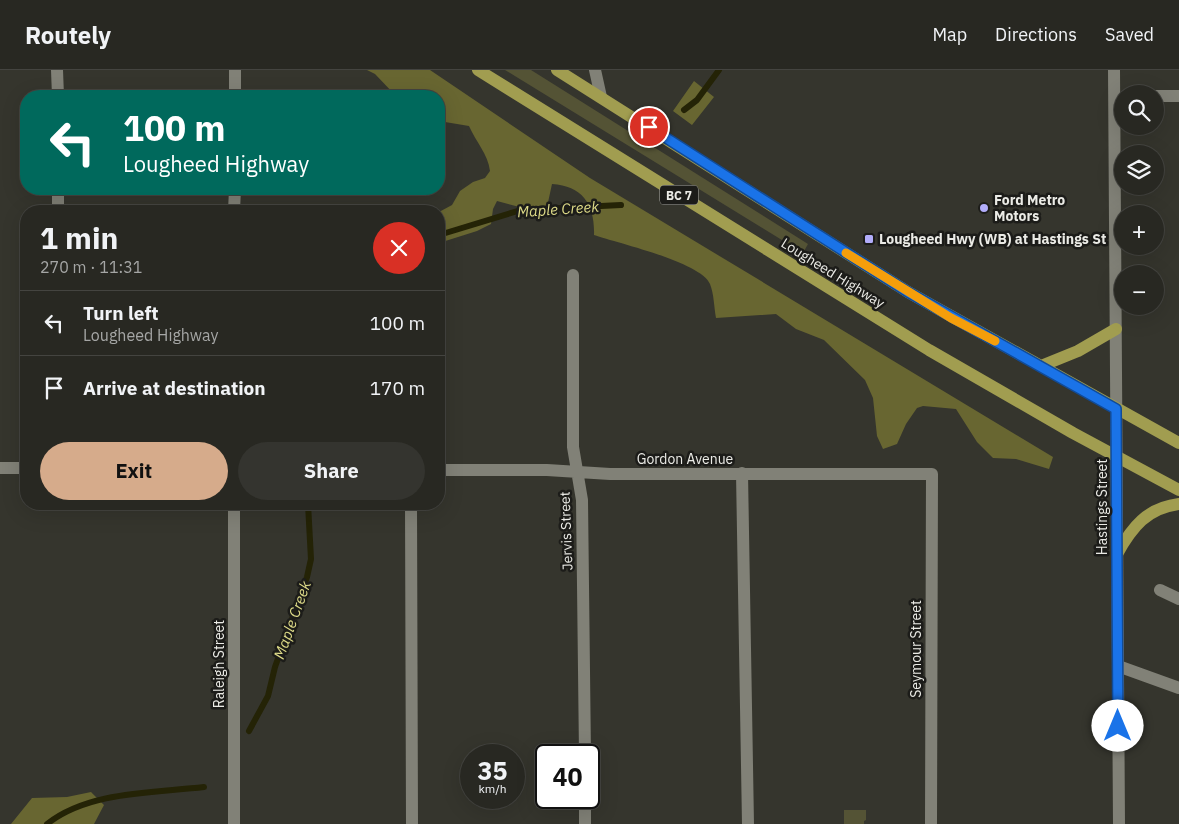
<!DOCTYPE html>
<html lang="en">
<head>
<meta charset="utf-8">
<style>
  body { margin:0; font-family:"IBM Plex Sans",sans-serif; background:#34342f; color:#f1f3f6; height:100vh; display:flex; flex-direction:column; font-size:19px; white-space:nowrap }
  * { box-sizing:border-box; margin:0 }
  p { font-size:16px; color:#a5a6a5 }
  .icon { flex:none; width:28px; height:28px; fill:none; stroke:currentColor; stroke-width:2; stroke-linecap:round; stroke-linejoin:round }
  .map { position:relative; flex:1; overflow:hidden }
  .panel { position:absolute; left:20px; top:135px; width:425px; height:305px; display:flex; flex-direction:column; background:#282822; border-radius:20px; box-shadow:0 5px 20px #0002,0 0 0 1px #444440 }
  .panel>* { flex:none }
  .top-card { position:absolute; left:20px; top:20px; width:425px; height:105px; border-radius:20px; box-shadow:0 5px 20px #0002,0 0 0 1px #444440; background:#00695c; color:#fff; overflow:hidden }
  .buttons { position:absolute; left:1114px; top:15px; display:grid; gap:10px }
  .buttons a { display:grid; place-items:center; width:50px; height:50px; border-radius:50%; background:#282822; box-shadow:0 5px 20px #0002,0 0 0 1px #444440; font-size:25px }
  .speed { position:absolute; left:460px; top:674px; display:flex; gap:10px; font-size:25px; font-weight:700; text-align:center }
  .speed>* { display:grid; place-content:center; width:65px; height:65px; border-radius:50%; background:#282822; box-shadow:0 5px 20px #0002,0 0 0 1px #444440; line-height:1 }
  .speed small { font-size:12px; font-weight:400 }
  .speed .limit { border:2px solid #111; border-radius:8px; background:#fff; color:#111 }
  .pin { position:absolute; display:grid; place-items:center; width:42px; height:42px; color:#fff; margin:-21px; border:2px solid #fff; border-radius:50%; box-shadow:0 1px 5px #0007 }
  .me { position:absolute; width:55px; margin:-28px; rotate:0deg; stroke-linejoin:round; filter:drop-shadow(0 0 4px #0008) }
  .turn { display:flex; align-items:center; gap:18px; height:105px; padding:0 20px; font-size:22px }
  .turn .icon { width:65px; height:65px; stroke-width:2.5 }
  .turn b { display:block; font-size:35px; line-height:42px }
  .round { display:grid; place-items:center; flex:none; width:52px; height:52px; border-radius:26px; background:#34342f }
  .head { display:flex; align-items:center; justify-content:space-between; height:85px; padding:0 20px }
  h1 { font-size:30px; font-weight:700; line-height:38px }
  .cta { display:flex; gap:10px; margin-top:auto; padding:10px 20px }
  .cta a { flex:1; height:58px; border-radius:30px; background:#d6ab8b; color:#111; font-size:20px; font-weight:700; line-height:58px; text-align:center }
  .cta a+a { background:#34342f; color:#f1f3f6 }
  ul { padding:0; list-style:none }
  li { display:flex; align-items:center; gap:15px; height:65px; padding:0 20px; border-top:1px solid #444440 }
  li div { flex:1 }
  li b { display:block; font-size:19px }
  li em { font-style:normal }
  header { display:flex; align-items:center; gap:30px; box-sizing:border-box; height:70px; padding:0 25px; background:#282822; border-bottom:1px solid #444440 }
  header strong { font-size:24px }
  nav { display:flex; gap:28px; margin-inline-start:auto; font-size:18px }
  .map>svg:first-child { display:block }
  .green { fill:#545335 }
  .forest { fill:#686631 }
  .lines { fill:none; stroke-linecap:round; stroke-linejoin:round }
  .stream { stroke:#242306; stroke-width:6 }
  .minor { stroke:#818177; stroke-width:12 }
  .major { stroke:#a19d50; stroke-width:12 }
  .route-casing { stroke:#114b97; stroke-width:12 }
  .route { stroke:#1a73e8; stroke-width:9 }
  .slow { stroke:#f59e0b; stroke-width:9 }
  .poi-dot { fill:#b2adfa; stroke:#1c1c19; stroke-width:2 }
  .labels { text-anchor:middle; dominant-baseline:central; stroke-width:5; stroke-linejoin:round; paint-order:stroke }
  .shield { fill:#1c1c19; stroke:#adada8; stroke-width:1 }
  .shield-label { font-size:12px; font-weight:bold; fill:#ebebe6 }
  .poi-label { font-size:14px; font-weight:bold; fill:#ebebe6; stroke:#1c1c19; text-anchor:start }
  .street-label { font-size:14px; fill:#ebebe6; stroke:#1c1c19 }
  .water-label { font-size:15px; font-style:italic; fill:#dedb88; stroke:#1c1c19 }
</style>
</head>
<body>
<header>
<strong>Routely</strong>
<nav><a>Map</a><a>Directions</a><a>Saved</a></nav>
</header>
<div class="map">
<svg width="1179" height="754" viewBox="0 0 1179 754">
  <rect width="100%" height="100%" fill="#35352d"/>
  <path class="green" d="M 505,0 L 531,0 L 808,174 L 803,183 Z
    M 844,740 L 866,740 L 866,750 L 864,751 L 864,754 L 844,754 Z"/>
  <path class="forest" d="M 367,0 L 430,0 L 590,108 L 1053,387 L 1049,399 L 1016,389 L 993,388 L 977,372 L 956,339 L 923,336 L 917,338 L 906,354 L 897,374 L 883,379 L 877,366 L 873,328 L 865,310 L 824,270 L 796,259 L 776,244 L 716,248 C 714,237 714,224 710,214 C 701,192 617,173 594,165 C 595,135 583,116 552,114 L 547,137 L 527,139 L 497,131 L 493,139 L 491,154 L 477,161 L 439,173 L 439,142 L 452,135 L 460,121 L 473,112 L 485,108 L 490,101 C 488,84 476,72 469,56 L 439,51 L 439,26 L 396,26 L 375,4 Z
    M 694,11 L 714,27 L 692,55 L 673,41 Z
    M 91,722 L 104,735 L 94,754 L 11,754 L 32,728 L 67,727 Z"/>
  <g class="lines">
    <path class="stream" d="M 684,40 L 697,30 L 719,0
      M 439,165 L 521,140 L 621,135
      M 249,661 L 268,626 L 275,597 L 307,507 L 311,489 L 308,434
      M 47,754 C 89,721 153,723 204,717"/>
    <path class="minor" d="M 57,0 L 58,26
      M 595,0 L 601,27
      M 1114,0 L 1119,754
      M 235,26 L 235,0
      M 1155,26 L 1179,26
      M 58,119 L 58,141
      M 234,141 L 235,119
      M 573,205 L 573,377 L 582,430 L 585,685
      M 0,398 L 26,398
      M 439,400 L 547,400 L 610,404 L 932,404 L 931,754
      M 742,403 L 748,754
      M 411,434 L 412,754
      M 1160,520 L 1179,529
      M 1118,596 L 1179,618
      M 585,728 L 585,754
      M 234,754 L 234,434"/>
    <path class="major" d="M 478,0 L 929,280 L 1073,363 L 1179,420
      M 557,0 L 908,222 L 1179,373
      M 1041,296 L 1078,281 L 1116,259
      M 1117,484 C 1132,457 1147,438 1179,434"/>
  </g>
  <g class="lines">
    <g class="route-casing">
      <path id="route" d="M 649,57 L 908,222 L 1116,339 L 1118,656"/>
    </g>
    <use href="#route" class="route"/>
    <path class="slow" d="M 846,183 L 951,248 L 995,271"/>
  </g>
  <g class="poi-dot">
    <circle cx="984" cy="138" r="5"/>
    <rect x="864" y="164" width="10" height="10" rx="2.5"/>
  </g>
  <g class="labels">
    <rect class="shield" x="660" y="115.5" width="38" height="19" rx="4"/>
    <g class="shield-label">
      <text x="679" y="125">BC 7</text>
    </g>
    <g class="poi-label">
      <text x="994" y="130">Ford Metro<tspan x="994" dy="16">Motors</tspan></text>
      <text x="879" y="169">Lougheed Hwy (WB) at Hastings St</text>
    </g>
    <g class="street-label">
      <text transform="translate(833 203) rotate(32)">Lougheed Highway</text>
      <text x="685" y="389">Gordon Avenue</text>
      <text transform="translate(1102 437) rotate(-90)">Hastings Street</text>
      <text transform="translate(566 461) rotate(-92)">Jervis Street</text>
      <text transform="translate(916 579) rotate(-90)">Seymour Street</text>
      <text transform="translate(219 594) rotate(-90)">Raleigh Street</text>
    </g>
    <g class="water-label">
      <text transform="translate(558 139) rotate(-4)">Maple Creek</text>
      <text transform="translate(292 550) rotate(-70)">Maple Creek</text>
    </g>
  </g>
</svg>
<div class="buttons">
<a><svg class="icon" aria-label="search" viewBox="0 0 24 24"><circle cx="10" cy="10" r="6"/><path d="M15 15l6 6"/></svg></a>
<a><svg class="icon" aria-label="layers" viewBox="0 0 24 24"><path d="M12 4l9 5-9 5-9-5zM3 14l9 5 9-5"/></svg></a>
<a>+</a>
<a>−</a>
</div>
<div class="speed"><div>35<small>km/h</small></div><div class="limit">40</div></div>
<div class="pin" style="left:649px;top:57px;background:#d93025"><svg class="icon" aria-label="arrive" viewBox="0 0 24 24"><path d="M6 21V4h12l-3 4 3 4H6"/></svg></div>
<svg class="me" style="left:1118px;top:656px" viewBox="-20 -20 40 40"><circle r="19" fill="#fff"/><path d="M0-13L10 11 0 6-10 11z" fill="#1a73e8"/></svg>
<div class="top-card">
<div class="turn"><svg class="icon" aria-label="left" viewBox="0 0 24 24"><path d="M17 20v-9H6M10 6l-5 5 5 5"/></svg><div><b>100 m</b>Lougheed Highway</div></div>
</div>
<section class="panel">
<div class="head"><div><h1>1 min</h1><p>270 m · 11:31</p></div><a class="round" style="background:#d93025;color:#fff"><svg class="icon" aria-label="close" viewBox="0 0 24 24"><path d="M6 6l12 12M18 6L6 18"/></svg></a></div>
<ul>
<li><svg class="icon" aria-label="left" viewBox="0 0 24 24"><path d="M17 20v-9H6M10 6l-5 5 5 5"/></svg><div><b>Turn left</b><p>Lougheed Highway</p></div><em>100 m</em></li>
<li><svg class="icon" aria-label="arrive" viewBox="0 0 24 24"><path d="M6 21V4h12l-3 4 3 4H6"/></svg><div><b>Arrive at destination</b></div><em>170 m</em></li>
</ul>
<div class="cta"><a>Exit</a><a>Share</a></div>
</section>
</div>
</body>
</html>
